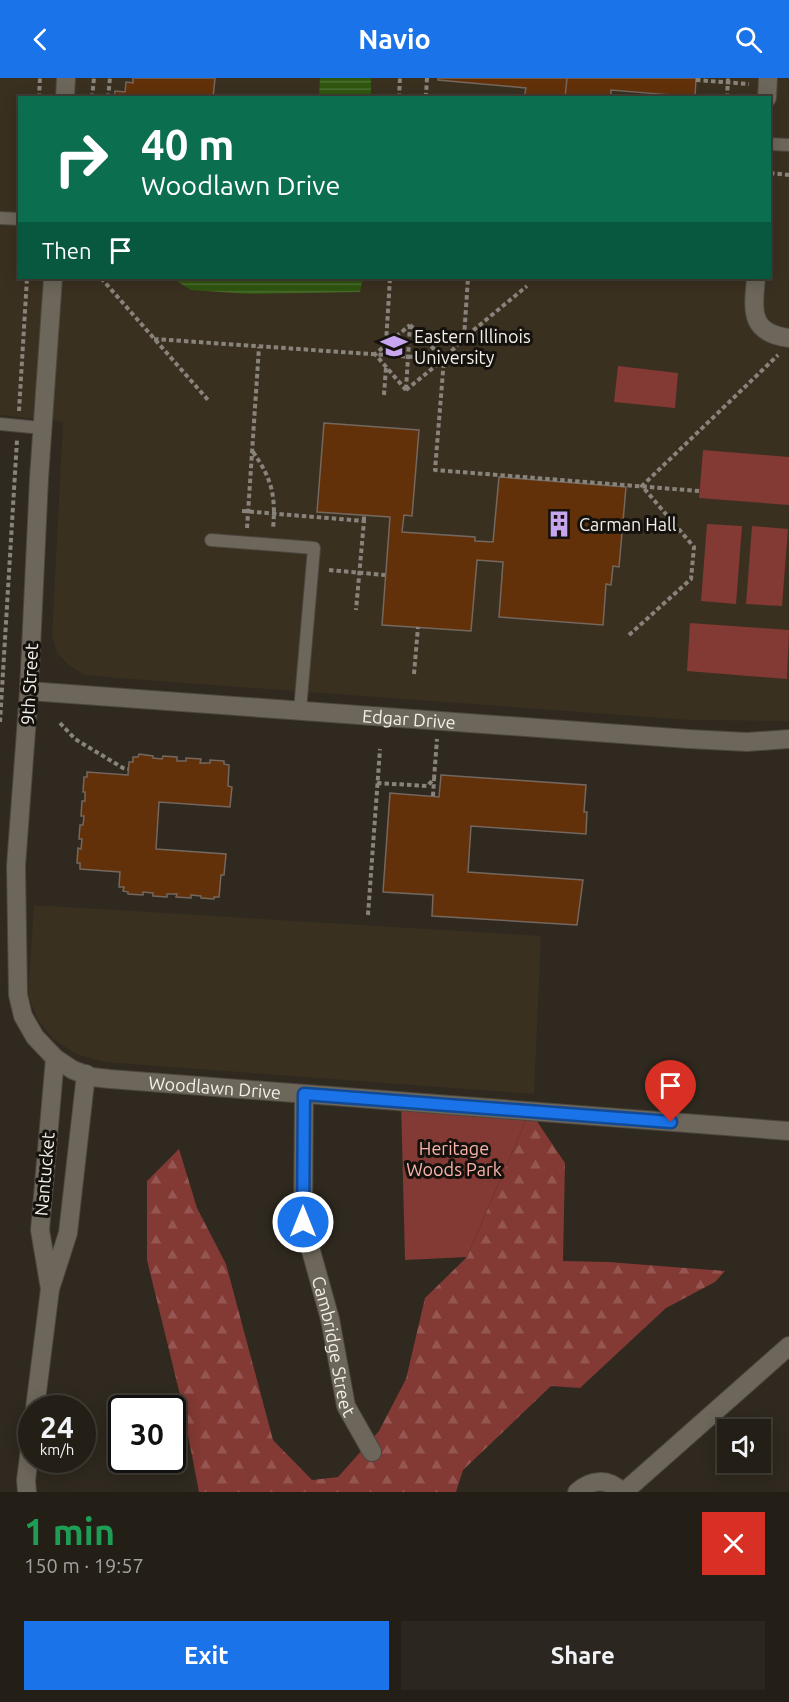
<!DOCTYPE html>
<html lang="en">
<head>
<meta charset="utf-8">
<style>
  body { margin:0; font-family:Ubuntu,sans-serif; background:#2b2720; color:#f1f3f6; height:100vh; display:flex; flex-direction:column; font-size:22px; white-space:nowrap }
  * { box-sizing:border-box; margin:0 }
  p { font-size:20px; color:#a3a2a1 }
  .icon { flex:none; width:33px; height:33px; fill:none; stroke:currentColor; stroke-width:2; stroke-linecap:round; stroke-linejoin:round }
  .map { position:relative; height:1414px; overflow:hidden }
  .details { display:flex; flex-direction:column; background:#231f17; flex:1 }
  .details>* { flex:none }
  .guide { position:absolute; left:18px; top:18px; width:753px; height:183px; border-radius:0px; box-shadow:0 3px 15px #0003,0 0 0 2px #403d36; background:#0b6e4f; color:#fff; overflow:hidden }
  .buttons { position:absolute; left:717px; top:1341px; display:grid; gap:12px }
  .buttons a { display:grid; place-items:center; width:54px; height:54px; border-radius:0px; background:#231f17; box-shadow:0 3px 15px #0003,0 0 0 2px #403d36; font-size:30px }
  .speed { position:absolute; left:18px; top:1317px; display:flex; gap:12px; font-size:30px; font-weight:700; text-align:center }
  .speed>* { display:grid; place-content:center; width:78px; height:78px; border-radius:50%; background:#231f17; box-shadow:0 3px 15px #0003,0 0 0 2px #403d36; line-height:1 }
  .speed small { font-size:15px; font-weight:400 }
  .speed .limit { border:3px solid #111; border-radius:9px; background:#fff; color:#111 }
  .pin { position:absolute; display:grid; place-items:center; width:51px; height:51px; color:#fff; margin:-62px -26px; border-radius:50% 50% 50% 0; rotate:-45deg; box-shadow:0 0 6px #0007 }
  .pin .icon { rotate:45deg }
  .me { position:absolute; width:66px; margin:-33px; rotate:0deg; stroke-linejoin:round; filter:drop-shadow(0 0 4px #0008) }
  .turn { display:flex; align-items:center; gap:21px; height:126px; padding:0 24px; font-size:27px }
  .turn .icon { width:78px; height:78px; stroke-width:2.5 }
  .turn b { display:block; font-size:42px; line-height:51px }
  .then { display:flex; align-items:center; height:57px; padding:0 24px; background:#0003; gap:12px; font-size:22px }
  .round { display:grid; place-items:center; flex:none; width:63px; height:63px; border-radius:0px; background:#2b2720 }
  .head { display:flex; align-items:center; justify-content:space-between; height:102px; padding:0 24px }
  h1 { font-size:36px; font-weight:700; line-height:45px; color:#1e9e55 }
  .cta { display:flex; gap:12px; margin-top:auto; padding:12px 24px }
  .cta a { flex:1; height:69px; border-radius:0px; background:#1a73e8; color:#fff; font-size:24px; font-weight:700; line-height:69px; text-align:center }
  .cta a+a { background:#2b2720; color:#f1f3f6 }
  header { display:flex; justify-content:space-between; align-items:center; height:78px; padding:0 24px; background:#1a73e8; color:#fff; font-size:27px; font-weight:700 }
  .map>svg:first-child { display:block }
  .built { fill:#3a3020; fill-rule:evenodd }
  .forest { fill:url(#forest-firs) }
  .park { fill:#833934 }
  .water { fill:url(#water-rules) }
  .building { fill:#623109; stroke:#74675f; stroke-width:1.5 }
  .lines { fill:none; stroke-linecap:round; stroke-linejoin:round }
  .service-casing { stroke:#4c473e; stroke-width:14 }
  .minor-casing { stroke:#4c473e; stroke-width:20 }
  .path { stroke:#88837b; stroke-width:4; stroke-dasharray:4.5 3; stroke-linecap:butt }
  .service { stroke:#6d665a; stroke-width:12 }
  .minor { stroke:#6d665a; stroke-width:18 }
  .route-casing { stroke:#114b97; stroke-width:15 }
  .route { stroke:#1a73e8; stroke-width:10 }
  .labels { text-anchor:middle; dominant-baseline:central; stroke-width:6; stroke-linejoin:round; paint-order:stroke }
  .poi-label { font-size:18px; fill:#f3efe9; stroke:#15120e; text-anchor:start }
  .street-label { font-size:18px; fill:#f3efe9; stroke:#15120e }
  .park-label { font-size:18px; fill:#f9b3ab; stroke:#15120e }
</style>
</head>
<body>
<header><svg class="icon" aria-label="back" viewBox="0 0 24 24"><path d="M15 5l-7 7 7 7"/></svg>Navio<svg class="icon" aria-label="search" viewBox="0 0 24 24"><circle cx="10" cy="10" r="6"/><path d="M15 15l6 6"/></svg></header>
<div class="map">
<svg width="789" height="1414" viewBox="0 0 789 1414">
  <defs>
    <pattern id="forest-firs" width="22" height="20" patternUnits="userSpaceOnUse" patternTransform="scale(1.5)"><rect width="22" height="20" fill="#833934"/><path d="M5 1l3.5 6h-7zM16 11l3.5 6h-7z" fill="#955651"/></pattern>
    <pattern id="water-rules" width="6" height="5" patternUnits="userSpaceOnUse" patternTransform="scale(1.5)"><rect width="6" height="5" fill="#2f560f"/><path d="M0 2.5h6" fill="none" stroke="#4e6f32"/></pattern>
  </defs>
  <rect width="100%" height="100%" fill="#2f291f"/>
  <path class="built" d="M 0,0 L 789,0 L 789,643 L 690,642 L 118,600 L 85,597 L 70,588 L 57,575 L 52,558 L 63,344 L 0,337 ZM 20,20 L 770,20 L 770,200 L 20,200 Z
    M 34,827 L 541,858 L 534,1016 L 104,984 L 76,976 L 53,961 L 37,940 L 28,917 Z"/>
  <path class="forest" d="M 530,1033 L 565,1085 L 563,1183 L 608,1184 L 725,1193 L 715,1204 L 666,1230 L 580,1310 L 551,1308 L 463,1392 L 456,1414 L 199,1414 L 181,1321 L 147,1182 L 147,1103 L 179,1071 L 197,1130 L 226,1186 L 273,1362 L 312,1402 L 338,1399 L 379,1353 L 406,1301 L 425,1220 L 467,1179 Z"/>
  <path class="park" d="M 618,288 L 678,295 L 675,330 L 614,324 Z
    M 703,372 L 789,379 L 789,427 L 699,420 Z
    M 707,446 L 742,448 L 736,526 L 701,523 Z
    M 752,448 L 788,451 L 782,528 L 746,526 Z
    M 690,545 L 789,552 L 787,601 L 687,593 Z
    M 401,1024 L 530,1033 L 467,1179 L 405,1182 Z"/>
  <path class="water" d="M 320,0 L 371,0 L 371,19 L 319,19 Z
    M 172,200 L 363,200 L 360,214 L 250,216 L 191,212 Z"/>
  <path class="building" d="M 133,0 L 215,0 L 213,20 L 114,20 L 115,13 L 125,14 L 126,4 L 133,5 Z
    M 438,0 L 696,0 L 695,19 L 611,12 L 611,20 L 524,20 L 526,10 L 438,2 Z
    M 567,0 L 696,0 L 695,19 L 611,12 L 611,20 L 565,20 Z
    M 324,345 L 419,352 L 412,438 L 404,437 L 402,454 L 475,459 L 475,463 L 493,464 L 499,399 L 626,409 L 619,489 L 613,488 L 611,507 L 606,506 L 603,547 L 499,539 L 503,484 L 477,482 L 471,553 L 382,547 L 390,439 L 317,434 Z
    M 139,676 L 153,678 L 153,680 L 162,681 L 163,678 L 177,679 L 177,683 L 186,683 L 186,680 L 201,681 L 200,685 L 210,685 L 210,682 L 224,683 L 224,686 L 229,687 L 228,708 L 232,709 L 230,729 L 159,724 L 156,771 L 226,776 L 224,797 L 221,797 L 219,819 L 214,819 L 214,821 L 201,820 L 201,818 L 191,817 L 191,820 L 176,819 L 177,816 L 167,816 L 167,819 L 153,818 L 153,815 L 143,814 L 143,817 L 128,816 L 128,814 L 123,813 L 124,809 L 119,809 L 120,794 L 80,791 L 80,785 L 77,785 L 78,770 L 81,771 L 82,761 L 79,761 L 80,747 L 83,747 L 84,738 L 81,738 L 82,723 L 85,723 L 85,714 L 83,714 L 84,699 L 87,699 L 87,694 L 128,697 L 129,684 L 133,684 L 133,679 L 138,679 Z
    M 441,697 L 586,707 L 584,734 L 587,734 L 586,756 L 471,748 L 468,794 L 583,802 L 577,847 L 432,838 L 433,817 L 383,814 L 390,715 L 439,719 Z"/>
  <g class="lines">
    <g class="service-casing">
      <path id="service" d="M 770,66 L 789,67
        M 0,140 L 20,141
        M 0,346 L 42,350
        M 211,462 L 314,470 L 300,632"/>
    </g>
    <g class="minor-casing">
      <g id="minor">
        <path d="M 65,20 L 66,0"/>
        <path d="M 767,20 L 768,0"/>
        <path id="s1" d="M 53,200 L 39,400 L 29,613 L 16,788 L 18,917 L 23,938 L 35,959 L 55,980 L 73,992 L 92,999 L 110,1001 L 789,1053"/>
        <path d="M 756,200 C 753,232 749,255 789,260"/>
        <path id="s2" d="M 29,613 L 689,661 L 747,664 L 789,661"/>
        <path d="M 55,980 L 40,1152 L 50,1211 L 68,1155 L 86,996"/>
        <path id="s3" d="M 304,1016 L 303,1144 L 330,1241 L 346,1328 L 372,1374"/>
        <path d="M 35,1330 L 50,1211"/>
        <path d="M 27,1414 L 26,1402 L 32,1355"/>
        <path d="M 577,1414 C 591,1401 608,1400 622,1414"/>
        <path d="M 624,1414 L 789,1268"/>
      </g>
    </g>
    <path class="path" d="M 427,0 L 426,17 L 428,20
      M 696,2 L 749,6
      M 39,20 L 40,0
      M 92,20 L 94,0
      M 108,20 L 110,0
      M 399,20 L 400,0
      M 727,20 L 728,0
      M 770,95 L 789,97
      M 101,200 L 208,322
      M 410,247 L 444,281 L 435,392 L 699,413
      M 464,259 L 468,200
      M 154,261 L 443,281
      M 386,265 L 390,200
      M 406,311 L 410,247
      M 406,312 L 444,281 L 464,260 L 527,208
      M 406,312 L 375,276 L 410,247
      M 384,317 L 386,289
      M 19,333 L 27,200
      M 253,374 C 272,401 276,418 273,451
      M 242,433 L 364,443 L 356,532
      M 364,443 L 364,437
      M 247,450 L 259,269
      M 329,492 L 385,497
      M 629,557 L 691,501 L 694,469 L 642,408 L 778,277
      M 414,596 L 418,549
      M 0,644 L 17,362
      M 60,645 L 75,661 L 123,690 L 128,691
      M 377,705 L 427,708 L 434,701 L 437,661
      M 433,718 L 434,701
      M 368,837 L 380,671"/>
    <use href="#service" class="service"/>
    <use href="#minor" class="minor"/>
  </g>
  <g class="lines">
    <g class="route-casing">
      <path id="route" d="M 303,1144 L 304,1016 L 671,1044"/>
    </g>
    <use href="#route" class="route"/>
  </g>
  <defs>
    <g id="university-bare" transform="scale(2.07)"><path d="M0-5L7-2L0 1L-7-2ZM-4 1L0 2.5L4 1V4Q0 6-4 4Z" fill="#c7a6ef" stroke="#15120e" stroke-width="2.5" paint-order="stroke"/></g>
    <g id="building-bare" transform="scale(2.07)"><path d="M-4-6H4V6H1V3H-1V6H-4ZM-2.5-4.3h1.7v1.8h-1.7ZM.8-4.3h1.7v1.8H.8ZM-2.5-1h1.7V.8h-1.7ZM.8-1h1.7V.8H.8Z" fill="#c7a6ef" stroke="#15120e" stroke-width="2.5" paint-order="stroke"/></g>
  </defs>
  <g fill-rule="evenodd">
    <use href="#university-bare" x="394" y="268"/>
    <use href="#building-bare" x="559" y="446"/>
  </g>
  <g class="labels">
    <g class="poi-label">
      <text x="414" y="258">Eastern Illinois<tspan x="414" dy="21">University</tspan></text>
      <text x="579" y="446">Carman Hall</text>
    </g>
    <g class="street-label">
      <text transform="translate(29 606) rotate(-87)">9th Street</text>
      <text stroke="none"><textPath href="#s2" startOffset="381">Edgar Drive</textPath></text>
      <text stroke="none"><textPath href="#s1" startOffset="958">Woodlawn Drive</textPath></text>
      <text transform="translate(44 1096) rotate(-85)">Nantucket</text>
      <text stroke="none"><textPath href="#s3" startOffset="256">Cambridge Street</textPath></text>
    </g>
    <g class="park-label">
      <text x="454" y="1070">Heritage<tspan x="454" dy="21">Woods Park</tspan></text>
    </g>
  </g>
</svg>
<div class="buttons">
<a><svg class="icon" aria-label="sound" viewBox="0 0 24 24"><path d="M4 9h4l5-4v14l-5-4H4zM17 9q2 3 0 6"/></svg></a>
</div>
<div class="speed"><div>24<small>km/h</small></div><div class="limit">30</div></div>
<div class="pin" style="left:671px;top:1044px;background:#d93025"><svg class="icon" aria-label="arrive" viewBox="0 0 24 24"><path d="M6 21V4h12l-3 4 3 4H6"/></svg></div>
<svg class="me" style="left:303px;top:1144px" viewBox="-20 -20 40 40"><circle r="17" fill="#1a73e8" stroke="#fff" stroke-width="3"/><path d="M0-11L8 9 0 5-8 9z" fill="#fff"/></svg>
<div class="guide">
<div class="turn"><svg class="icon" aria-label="right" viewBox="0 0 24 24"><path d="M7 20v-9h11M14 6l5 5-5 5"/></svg><div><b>40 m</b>Woodlawn Drive</div></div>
<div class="then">Then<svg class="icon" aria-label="arrive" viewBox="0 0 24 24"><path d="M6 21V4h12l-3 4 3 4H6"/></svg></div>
</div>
</div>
<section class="details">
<div class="head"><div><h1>1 min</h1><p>150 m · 19:57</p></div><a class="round" style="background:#d93025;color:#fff"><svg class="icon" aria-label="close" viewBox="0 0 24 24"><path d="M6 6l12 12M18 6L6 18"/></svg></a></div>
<div class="cta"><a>Exit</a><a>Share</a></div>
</section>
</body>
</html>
